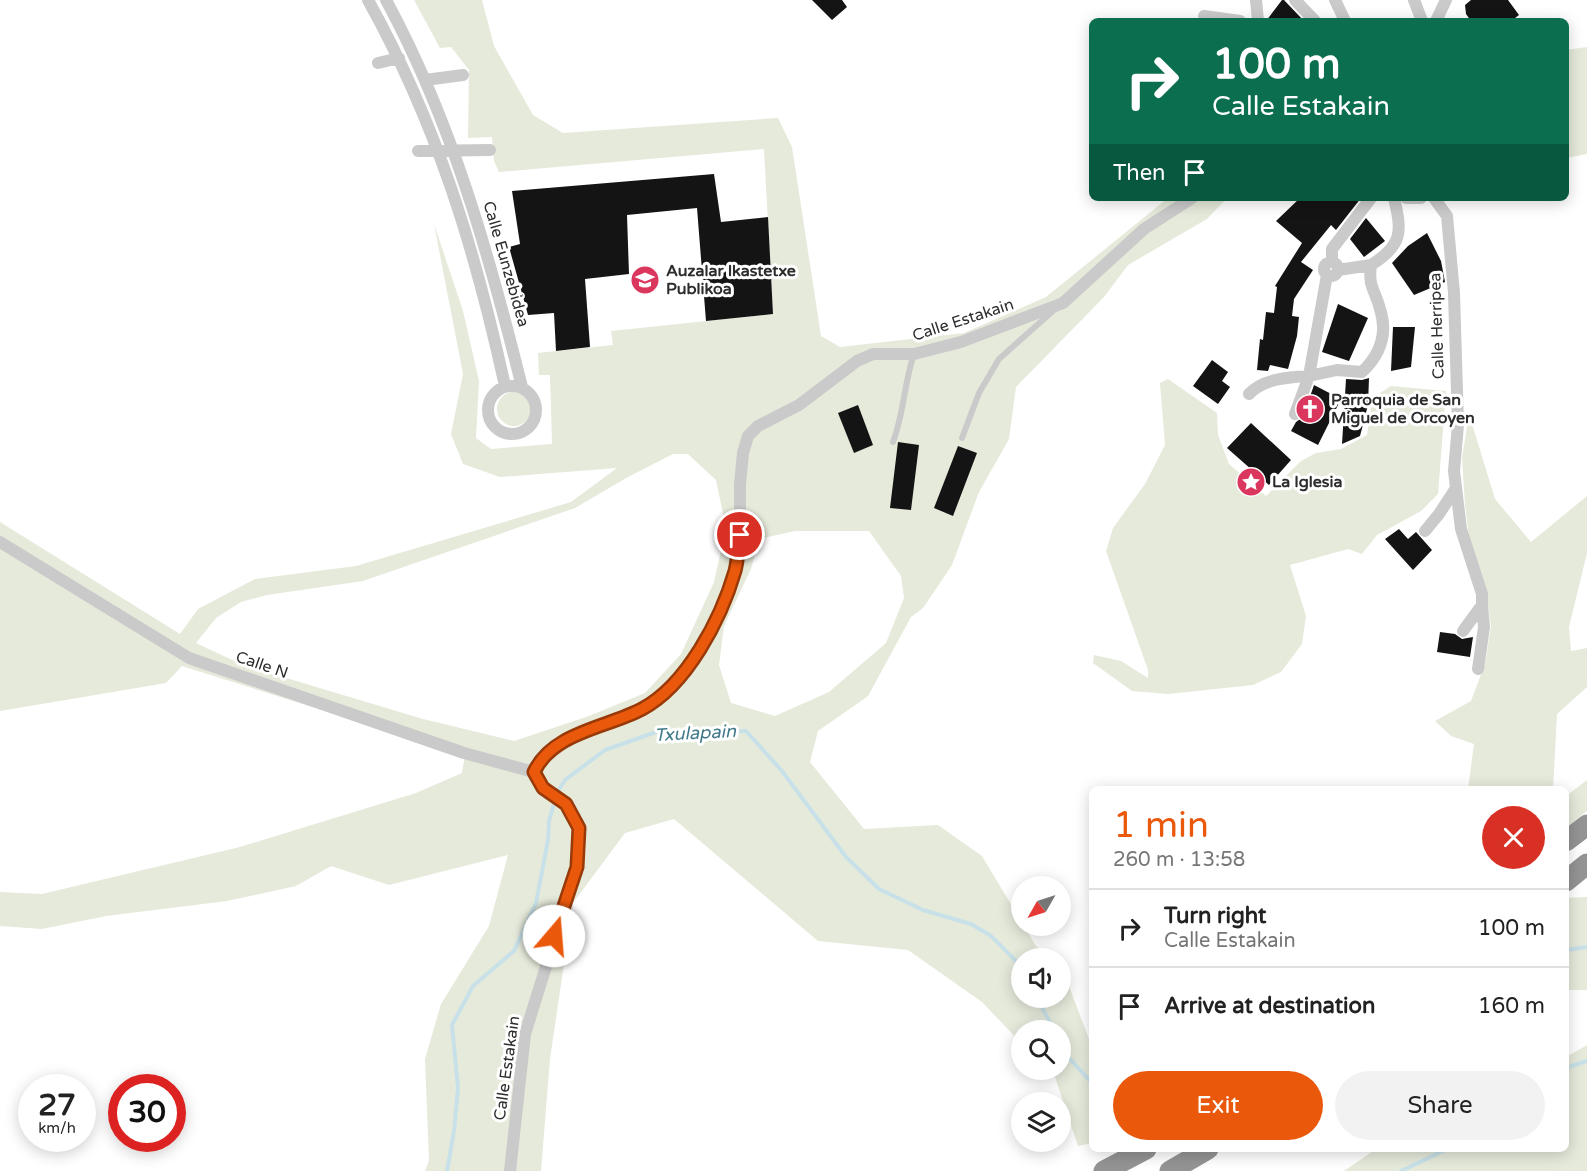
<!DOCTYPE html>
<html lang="en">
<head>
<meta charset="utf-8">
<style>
  body { margin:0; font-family:"Varela Round",sans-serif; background:#f2f2f2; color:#222; height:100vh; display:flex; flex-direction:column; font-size:22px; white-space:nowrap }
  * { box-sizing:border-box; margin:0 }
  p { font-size:20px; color:#767676 }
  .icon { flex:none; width:33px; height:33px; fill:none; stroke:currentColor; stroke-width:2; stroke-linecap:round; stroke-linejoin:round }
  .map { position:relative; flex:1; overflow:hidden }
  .drawer { position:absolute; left:1089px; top:786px; width:480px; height:366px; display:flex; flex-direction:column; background:#fff; border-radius:9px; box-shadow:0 3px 15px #0003 }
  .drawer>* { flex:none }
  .guide { position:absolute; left:1089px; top:18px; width:480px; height:183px; border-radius:9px; box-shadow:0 3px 15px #0003; background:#0b6e4f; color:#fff; overflow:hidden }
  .needle { width:39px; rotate:231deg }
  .controls { position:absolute; left:1011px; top:876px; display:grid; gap:12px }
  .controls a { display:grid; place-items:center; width:60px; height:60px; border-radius:50%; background:#fff; box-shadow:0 3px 15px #0003; font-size:30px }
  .speed { position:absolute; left:18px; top:1074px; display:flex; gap:12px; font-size:30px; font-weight:700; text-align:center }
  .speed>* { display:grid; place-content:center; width:78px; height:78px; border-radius:50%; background:#fff; box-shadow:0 3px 15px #0003; line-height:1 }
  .speed small { font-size:15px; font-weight:400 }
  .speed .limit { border:9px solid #d22; background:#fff; color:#111 }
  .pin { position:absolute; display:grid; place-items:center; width:51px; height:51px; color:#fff; margin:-26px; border:3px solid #fff; border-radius:50%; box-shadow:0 2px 6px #0007 }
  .me { position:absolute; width:66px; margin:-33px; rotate:18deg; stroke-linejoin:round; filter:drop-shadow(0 0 4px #0008) }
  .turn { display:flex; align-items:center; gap:21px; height:126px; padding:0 24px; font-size:27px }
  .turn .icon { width:78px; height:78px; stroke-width:2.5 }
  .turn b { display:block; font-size:42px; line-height:51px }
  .then { display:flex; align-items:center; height:57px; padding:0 24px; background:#0003; gap:12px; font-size:22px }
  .round { display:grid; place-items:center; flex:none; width:63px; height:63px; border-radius:32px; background:#f2f2f2 }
  .head { display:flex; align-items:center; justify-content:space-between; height:102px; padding:0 24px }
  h1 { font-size:36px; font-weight:600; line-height:45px; color:#ea580c }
  .action { display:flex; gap:12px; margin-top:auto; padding:12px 24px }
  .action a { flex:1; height:69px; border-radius:36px; background:#ea580c; color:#fff; font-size:24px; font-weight:600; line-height:69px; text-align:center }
  .action a+a { background:#f2f2f2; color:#222 }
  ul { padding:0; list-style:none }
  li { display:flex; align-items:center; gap:18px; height:78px; padding:0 24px; border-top:2px solid #e0e0e0 }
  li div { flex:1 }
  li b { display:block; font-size:22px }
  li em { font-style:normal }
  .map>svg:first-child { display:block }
  .green { fill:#e5eadb; fill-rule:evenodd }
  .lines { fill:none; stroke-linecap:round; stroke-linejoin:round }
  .stream { stroke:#c8e1e9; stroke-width:4 }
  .building { fill:#141414 }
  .lane { stroke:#cacaca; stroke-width:6 }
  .street { stroke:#cacaca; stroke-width:12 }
  .highway { stroke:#949494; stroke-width:21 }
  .route-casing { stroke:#983908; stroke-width:15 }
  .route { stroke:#ea580c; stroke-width:10 }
  .labels { text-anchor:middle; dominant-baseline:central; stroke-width:6; stroke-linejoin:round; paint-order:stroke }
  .street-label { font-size:16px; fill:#2d2d2d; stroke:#fff }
  .poi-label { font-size:16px; font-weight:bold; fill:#2d2d2d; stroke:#fff; text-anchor:start }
  .water-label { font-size:18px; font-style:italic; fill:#40798a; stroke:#fff }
</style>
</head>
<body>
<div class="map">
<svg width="1587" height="1171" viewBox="0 0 1587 1171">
  <rect width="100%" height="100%" fill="#fff"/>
  <path class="green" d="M 414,0 L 482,0 L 494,46 L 533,115 L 563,133 L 778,118 L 792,147 L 821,336 L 840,347 L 964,333 L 1046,297 L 1168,198 L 1227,198 L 1207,219 L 1128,265 L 1104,297 L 1016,387 L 1009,439 L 979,492 L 952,565 L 923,608 L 911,617 L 868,696 L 818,731 L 810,762 L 864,829 L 938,825 L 982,856 L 1021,921 L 1022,926 L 1024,926 L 1036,946 L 1049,958 L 1022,958 L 1022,998 L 1060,998 L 1061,970 L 1064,973 L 1092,1047 L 1092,1143 L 1078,1146 L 1055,1077 L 1047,1070 L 1060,1070 L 1060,1030 L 1022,1030 L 1021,1043 L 982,1002 L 908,950 L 818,941 L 674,819 L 625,833 L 573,903 L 550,1059 L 541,1171 L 425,1171 L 429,1160 L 425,1059 L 441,1004 L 489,926 L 508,855 L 389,885 L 331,866 L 296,886 L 227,901 L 106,916 L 42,929 L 0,926 L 0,892 L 42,894 L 240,847 L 416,793 L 462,773 L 465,755 L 182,666 L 166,683 L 0,711 L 0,522 L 180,634 L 198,609 L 255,579 L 356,566 L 571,502 L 617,468 L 500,477 L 463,464 L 451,434 L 463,374 L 434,224 L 463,311 L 479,381 L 476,438 L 491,449 L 552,444 L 550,375 L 539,375 L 538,353 L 613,345 L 611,331 L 773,314 L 764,149 L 499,172 L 494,161 L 492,137 L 468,138 L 469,70 L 451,47 L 440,48 ZM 673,454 L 688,454 L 716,480 L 726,528 L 714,582 L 681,654 L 645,693 L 589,716 L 514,741 L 423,719 L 243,665 L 196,643 L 216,618 L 241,602 L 267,595 L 363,581 L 453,550 L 575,508 L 628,477 ZM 795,531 L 869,531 L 901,576 L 904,598 L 886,643 L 829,692 L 775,716 L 731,703 L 719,665 L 724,626 L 751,569 L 759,539 Z
    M 1587,47 L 1587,154 L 1566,158 L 1566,50 Z
    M 1168,379 L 1217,413 L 1218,435 L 1229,464 L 1266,496 L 1301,461 L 1316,453 L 1341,449 L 1367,435 L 1371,408 L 1381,400 L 1380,393 L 1391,386 L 1446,391 L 1438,494 L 1421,511 L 1377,535 L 1362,554 L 1348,549 L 1290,565 L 1306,616 L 1302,644 L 1281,672 L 1253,685 L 1168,694 L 1132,691 L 1093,663 L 1094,655 L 1121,661 L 1148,678 L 1148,670 L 1106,551 L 1113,528 L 1145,484 L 1165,445 L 1160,383 Z
    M497 409a17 17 0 1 1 34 0a17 17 0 1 1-34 0Z
    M 1469,414 L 1495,499 L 1531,542 L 1587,496 L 1587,553 L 1569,627 L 1571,651 L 1587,648 L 1587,687 L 1557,714 L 1553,789 L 1468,789 L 1474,744 L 1451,736 L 1435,721 L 1471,701 L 1485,664 L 1491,626 L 1486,591 L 1469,538 L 1465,505 L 1462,458 Z
    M 1587,780 L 1587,811 L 1566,828 L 1566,796 Z
    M 1587,897 L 1587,990 L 1566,990 L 1566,898 Z
    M 1587,1045 L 1587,1171 L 1344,1171 L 1376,1149 L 1566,1149 L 1566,1057 Z"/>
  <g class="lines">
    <path class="stream" d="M 1566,950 L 1587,947
      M 1037,998 L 1054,1030
      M 1060,1042 L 1069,1058 L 1092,1083
      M 1566,1068 L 1587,1061
      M 447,1171 L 454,1131 L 458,1088 L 452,1025 L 473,986 L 514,951 L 536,903 L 548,840 L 549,821 L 557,793 L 565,780 L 605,750 L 656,732 L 746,731 L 782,771 L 846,857 L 879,889 L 923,910 L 971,924 L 991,936 L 1022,967
      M 1401,1171 L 1447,1149"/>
  </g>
  <path class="building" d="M 812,0 L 842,0 L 847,7 L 832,20 Z
    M 1282,0 L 1284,0 L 1304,21 L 1266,21 Z
    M 1471,0 L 1508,0 L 1519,15 L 1511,21 L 1471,21 L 1466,14 L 1465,5 Z
    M 714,174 L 721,222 L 768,217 L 773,314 L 706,321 L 697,208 L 627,215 L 629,274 L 585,279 L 590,347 L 556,351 L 554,313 L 528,315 L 509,247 L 520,244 L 512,191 Z
    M 1300,198 L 1361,198 L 1336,230 L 1331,225 L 1301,262 L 1313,270 L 1294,299 L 1292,316 L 1299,317 L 1297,336 L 1288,369 L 1270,365 L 1268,371 L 1257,370 L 1260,339 L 1263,340 L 1266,312 L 1274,313 L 1277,287 L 1275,286 L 1302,243 L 1276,221 Z
    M 1366,218 L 1385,241 L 1364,257 L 1350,239 Z
    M 1427,233 L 1441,261 L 1445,282 L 1414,295 L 1392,263 L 1408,246 Z
    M 1338,304 L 1368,318 L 1349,361 L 1322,352 Z
    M 1393,327 L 1415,327 L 1411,367 L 1391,371 Z
    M 1212,360 L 1228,372 L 1222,381 L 1230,387 L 1218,404 L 1193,386 Z
    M 1369,378 L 1368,405 L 1360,436 L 1342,444 L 1346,379 L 1362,380 Z
    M 1314,385 L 1341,399 L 1318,445 L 1291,431 L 1296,422 L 1303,417 Z
    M 858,405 L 873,445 L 854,453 L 838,413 Z
    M 1251,423 L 1291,460 L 1269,485 L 1227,448 Z
    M 898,442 L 919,445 L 911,510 L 890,508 Z
    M 958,446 L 977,453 L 953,516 L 934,508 Z
    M 1399,529 L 1408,539 L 1416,532 L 1432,550 L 1413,570 L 1385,539 Z
    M 1440,632 L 1455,634 L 1462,639 L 1473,637 L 1470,657 L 1437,652 Z"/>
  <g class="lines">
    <path class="lane" d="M 962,438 L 979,393 L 999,359 L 1054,310
      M 893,442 C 904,413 904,383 914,354"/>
    <path class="street" d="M 368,0 C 437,124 475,249 505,386
      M 386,0 C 452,122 489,254 522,387
      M 1256,0 L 1258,21
      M 1295,0 L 1315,21
      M 1335,0 L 1345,21
      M 1414,0 L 1422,21
      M 1204,16 L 1240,21
      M 1436,21 L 1446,0
      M 378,63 L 399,58
      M 425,80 L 463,75
      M 418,151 L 490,150
      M 1406,198 L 1421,198
      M 1434,198 L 1447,216 L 1454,293 L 1458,425 L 1454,471 L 1461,529 L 1482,594 L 1482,605 L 1463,631
      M1324 269a7 7 0 1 1 14 0a7 7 0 1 1-14 0Z
      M 1332,262 L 1332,249 L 1371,198
      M 1338,270 L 1371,265
      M488 410a24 24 0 1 1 48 0a24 24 0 1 1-48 0Z
      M 1249,394 C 1262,379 1289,377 1309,376 L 1327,275
      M 1295,414 L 1309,376 L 1337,370 L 1362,372 C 1380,355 1388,334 1380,309 C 1375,289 1368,288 1371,265 C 1403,245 1402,232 1394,198
      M 1425,531 L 1439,514 L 1456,488
      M 0,542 L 189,658 L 464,753 L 534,772
      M 1478,669 L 1484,627 L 1482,605
      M 510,1171 L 525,1034 L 577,867 L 579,828 L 566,804 L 543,787 L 534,772 L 539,761 L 550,749 L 566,740 L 643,708 L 666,693 L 694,658 L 723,606 L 735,569 L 740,535 L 740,484 L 743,453 L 748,436 L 758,426 L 799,405 L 857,361 L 873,354 L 914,354 L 961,342 L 1063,303 L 1144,229 L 1192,198"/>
    <path class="highway" d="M 1566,841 L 1587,825
      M 1566,881 L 1587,864
      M 1104,1171 L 1146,1149
      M 1170,1171 L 1208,1149"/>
  </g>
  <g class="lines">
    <g class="route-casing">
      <path id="route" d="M 554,936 L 577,867 L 579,828 L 566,804 L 543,788 L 534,772 C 553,732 606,728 642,709 C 687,685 721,619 735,571 C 738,560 738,547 740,535"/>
    </g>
    <use href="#route" class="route"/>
  </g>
  <defs>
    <g id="school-disc" transform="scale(1.5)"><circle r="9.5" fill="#db375e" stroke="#fff"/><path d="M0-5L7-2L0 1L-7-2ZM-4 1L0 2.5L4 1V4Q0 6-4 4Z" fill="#fff"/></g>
    <g id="church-disc" transform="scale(1.5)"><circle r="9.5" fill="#db375e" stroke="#fff"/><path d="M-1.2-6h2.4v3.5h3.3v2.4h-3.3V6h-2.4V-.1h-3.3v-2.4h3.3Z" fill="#fff"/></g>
    <g id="sight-disc" transform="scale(1.5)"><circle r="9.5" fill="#db375e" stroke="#fff"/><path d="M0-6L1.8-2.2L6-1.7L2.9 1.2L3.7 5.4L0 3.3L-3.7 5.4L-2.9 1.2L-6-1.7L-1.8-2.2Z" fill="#fff"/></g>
  </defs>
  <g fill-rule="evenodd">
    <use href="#school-disc" x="645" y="280"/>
    <use href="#church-disc" x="1310" y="409"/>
    <use href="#sight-disc" x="1251" y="482"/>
  </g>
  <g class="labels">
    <g class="street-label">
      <text transform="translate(506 264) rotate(74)">Calle Eunzebidea</text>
      <text transform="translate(963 320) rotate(-18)">Calle Estakain</text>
      <text transform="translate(1437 326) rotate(-92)">Calle Herripea</text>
      <text transform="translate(262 665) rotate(19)">Calle N</text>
      <text transform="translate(507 1068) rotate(-82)">Calle Estakain</text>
    </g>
    <g class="poi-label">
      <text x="666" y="271">Auzalar Ikastetxe<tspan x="666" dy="18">Publikoa</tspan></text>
      <text x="1331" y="400">Parroquia de San<tspan x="1331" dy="18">Miguel de Orcoyen</tspan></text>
      <text x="1272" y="482">La Iglesia</text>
    </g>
    <g class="water-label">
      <text transform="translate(695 733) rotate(-3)">Txulapain</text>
    </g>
  </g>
</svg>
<div class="controls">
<a><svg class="needle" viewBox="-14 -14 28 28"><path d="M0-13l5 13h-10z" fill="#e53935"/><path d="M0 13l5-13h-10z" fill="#767676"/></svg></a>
<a><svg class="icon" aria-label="sound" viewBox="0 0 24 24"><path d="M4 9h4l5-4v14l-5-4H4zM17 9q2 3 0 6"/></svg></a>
<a><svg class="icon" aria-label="search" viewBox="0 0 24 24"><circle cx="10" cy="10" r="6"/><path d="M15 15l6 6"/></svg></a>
<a><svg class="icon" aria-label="layers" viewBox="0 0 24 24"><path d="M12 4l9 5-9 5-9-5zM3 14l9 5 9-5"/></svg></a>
</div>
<div class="speed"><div>27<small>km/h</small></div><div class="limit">30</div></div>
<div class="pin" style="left:740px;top:535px;background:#d93025"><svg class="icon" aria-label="arrive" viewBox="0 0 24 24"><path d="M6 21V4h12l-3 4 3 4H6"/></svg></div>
<svg class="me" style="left:554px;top:936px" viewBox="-20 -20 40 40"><circle r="19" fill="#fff"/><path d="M0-13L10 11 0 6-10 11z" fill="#ea580c"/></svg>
<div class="guide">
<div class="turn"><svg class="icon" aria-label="right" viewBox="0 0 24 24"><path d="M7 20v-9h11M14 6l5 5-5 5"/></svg><div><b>100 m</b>Calle Estakain</div></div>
<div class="then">Then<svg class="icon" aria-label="arrive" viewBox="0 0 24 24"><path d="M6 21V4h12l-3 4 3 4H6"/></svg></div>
</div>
<section class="drawer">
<div class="head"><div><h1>1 min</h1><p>260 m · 13:58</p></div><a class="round" style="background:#d93025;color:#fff"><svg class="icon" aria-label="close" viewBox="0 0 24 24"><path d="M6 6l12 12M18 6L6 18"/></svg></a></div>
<ul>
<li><svg class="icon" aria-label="right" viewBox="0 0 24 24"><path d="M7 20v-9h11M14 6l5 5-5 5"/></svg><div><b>Turn right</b><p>Calle Estakain</p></div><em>100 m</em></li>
<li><svg class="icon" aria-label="arrive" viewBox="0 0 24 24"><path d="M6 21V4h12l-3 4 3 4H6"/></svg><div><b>Arrive at destination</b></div><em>160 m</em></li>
</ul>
<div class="action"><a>Exit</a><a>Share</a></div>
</section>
</div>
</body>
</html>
